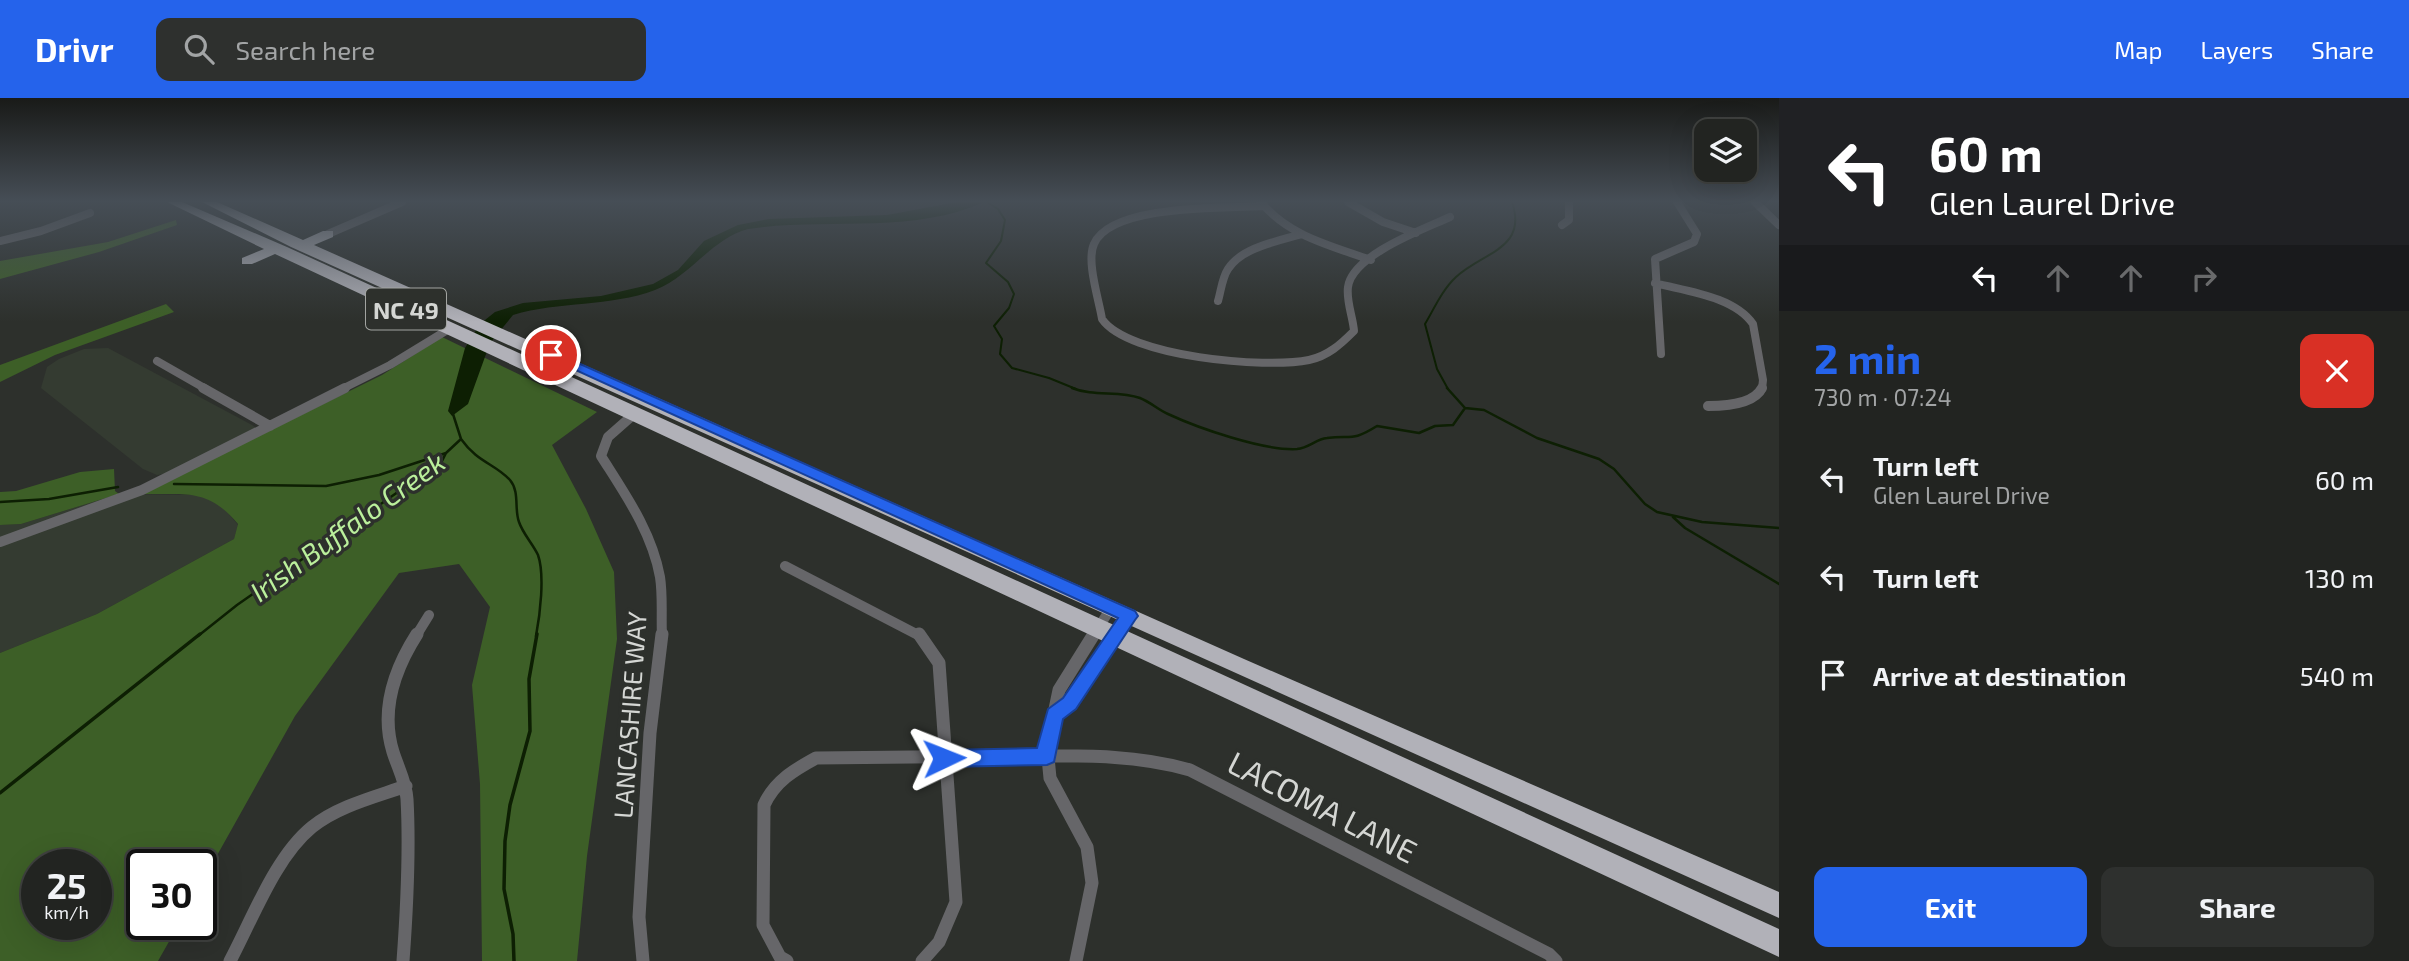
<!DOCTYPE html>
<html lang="en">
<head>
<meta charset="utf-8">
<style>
  body { margin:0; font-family:"Exo 2",sans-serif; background:#2e302e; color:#f1f3f6; height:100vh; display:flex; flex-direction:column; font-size:26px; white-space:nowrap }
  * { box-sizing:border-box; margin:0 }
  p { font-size:23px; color:#a2a4a5 }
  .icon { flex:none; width:38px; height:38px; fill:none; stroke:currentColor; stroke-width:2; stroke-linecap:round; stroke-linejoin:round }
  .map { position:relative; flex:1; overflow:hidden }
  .details { display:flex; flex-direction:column; background:#222421; width:630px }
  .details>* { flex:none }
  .hud { background:#202124; color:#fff; overflow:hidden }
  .tools { position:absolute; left:1694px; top:21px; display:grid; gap:14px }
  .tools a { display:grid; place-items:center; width:63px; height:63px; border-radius:14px; background:#222421; box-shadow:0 7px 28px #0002,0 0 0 2px #3f413f; font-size:35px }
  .speed { position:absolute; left:21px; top:751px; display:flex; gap:14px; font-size:35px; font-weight:700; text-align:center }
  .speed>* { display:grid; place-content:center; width:91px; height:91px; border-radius:50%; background:#222421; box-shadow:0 7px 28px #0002,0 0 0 2px #3f413f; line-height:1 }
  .speed small { font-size:18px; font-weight:400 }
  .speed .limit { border:4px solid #111; border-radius:10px; background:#fff; color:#111 }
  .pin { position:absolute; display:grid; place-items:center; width:60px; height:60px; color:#fff; margin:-30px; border:4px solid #fff; border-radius:50%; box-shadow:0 2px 7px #0007 }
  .me { position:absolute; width:77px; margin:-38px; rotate:88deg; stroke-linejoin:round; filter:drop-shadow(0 0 5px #0008) }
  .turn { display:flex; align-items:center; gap:24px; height:147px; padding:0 35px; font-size:32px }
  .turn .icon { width:91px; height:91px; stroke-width:2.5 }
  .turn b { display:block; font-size:49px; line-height:60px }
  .lanes { display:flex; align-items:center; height:66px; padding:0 35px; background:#0003; justify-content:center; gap:35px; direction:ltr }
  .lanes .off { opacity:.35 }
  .round { display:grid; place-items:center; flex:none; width:74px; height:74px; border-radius:14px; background:#2e302e }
  .headline { display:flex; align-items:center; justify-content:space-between; height:119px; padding:0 35px }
  h1 { font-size:42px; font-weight:700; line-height:52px; color:#2563eb }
  .primary-button { display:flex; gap:14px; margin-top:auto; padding:14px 35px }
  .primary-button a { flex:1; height:80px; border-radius:14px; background:#2563eb; color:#fff; font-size:28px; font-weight:700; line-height:80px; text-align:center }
  .primary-button a+a { background:#2e302e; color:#f1f3f6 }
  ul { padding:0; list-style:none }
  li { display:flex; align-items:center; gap:21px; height:98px; padding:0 35px }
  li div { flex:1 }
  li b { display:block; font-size:26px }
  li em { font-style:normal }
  header { display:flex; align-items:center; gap:42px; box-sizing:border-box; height:98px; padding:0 35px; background:#2563eb; color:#fff }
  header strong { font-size:33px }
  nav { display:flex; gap:38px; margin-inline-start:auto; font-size:24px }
  .search { width:490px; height:63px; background:#2e302e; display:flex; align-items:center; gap:18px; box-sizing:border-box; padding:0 24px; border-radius:14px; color:#a2a4a5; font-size:26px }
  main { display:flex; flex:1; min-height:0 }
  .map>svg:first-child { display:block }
  .built { fill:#343b31 }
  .forest { fill:#3d5f27; fill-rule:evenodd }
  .water { fill:#0d1f03 }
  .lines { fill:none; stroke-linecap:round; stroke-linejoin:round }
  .stream-far2 { stroke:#0d1f03; stroke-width:2 }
  .stream-far1 { stroke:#0d1f03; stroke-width:2.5 }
  .stream { stroke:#0d1f03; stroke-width:3.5 }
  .street-far2 { stroke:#666669; stroke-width:8 }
  .street-far1 { stroke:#666669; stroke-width:10 }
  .street { stroke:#666669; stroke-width:13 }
  .highway { fill:#b1b1b8; fill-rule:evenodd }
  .route { fill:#2563eb; stroke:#184099; stroke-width:2 }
  .labels { text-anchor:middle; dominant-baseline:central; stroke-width:7; stroke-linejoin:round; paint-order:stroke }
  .shield { fill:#2d302c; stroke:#a2a4a1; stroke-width:2 }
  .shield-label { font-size:24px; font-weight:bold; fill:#d4d6d3 }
  .street-label { font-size:26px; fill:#d4d6d3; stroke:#2d302c }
  .water-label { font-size:28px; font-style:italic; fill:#bbf09c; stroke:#2d302c }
  .near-street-label { font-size:32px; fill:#d4d6d3; stroke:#2d302c }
</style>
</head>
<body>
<header>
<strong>Drivr</strong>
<div class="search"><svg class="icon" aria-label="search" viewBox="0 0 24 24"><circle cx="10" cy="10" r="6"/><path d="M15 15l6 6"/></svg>Search here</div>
<nav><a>Map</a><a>Layers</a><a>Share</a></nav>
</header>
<main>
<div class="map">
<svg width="1779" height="863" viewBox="0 0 1779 863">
  <rect width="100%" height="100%" fill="#2d302c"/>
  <path class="built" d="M 108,250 L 252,327 L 256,330 L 175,374 L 157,377 L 143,371 L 41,290 L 47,269 L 59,261 L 84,251 Z
    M 119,396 L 202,397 L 224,410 L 238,427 L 234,441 L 97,516 L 0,555 L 0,427 L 21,426 Z"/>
  <path class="forest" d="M 176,122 L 177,127 L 99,154 L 0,181 L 0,163 L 108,144 Z
    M 166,206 L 174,214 L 55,257 L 0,284 L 0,267 Z
    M 442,239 L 597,314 L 552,347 L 586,411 L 614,474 L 617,541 L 587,758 L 577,863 L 482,863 L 480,686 L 472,587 L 490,509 L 459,466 L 399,475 L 295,618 L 201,786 L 201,766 L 142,766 L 142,826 L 179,826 L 158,863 L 0,863 L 0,555 L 97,516 L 234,441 L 238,426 C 207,389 185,397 141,396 L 382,277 ZM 37,766 L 96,766 L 96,826 L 37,826 Z
    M 114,371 L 115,393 L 119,396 L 21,426 L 0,427 L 0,394 L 16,393 L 80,374 Z"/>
  <path class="water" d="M 957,104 L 984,104 C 911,137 825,119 748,131 C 711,141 691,178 655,192 C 610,209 559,203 513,217 L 490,245 L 468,306 L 452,318 L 448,313 L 465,250 L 480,226 L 495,214 L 523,205 L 601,198 L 653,186 L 678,172 L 704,143 L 738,127 L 769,121 L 887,117 Z"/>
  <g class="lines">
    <path class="stream-far2" d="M 987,104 L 998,111 L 1005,122 L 1001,143 L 986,165 L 1008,184 L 1014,196 L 1009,210 L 994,228 L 1002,241 L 1000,256 L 1012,270 L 1049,280 L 1076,291
      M 1448,291 L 1437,271 L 1425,226 C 1434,211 1442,192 1456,179 C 1483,154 1528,151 1512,104"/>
    <path class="stream-far1" d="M 1072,290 C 1094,299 1119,292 1140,300 C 1150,304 1159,312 1168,316 C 1198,330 1264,353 1297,351 C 1309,350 1316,341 1327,340 C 1353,337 1351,344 1377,328 L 1419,335 L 1435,328 L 1453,327 L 1465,310
      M 1447,290 L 1465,310 L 1484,312 L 1537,340 L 1599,361 L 1614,371 L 1645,406 L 1657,414 L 1702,424 L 1779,430
      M 461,341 C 478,365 494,365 510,382 C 520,394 514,411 519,424 C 523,436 533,446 538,457 C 545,477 540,517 536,538
      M 174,386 L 326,388 L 379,377 L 446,355
      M 0,404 L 49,401 L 118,389
      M 1673,419 L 1685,430 L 1779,486
      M 198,538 L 237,507 L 442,363 L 446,355 L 461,341 L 453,316"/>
    <path class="stream" d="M 0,695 L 200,536
      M 514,863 L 513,836 L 504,791 L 505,743 L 510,707 L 530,633 L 529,581 L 537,536"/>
    <path class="street-far2" d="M 1261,104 C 1288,138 1332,148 1371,162
      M 1348,104 L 1383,124 L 1416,135
      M 1755,104 L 1779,127
      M 1264,108 C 1227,110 1111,106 1094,146 C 1086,163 1099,202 1102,221 C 1128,259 1266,271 1309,262 C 1328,258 1341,246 1354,233 C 1353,219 1346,203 1348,189 C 1352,157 1424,131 1450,119
      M 1562,127 L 1569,122 L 1569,104
      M 328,136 L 402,104
      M 0,143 L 41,133 L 90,115
      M 1655,185 C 1685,193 1734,198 1753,226 L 1763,282 L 1762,291
      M 1218,203 C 1221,193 1222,180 1228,171 C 1242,149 1279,143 1302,136
      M 1661,256 L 1655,161 L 1694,144 L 1697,136 L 1677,104
      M 157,263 L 206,291
      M 342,291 L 390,267 L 449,231"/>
    <path class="street-far1" d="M 203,290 L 270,328
      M 1708,308 C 1725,308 1754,306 1762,290
      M 633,317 L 608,339 L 601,358 C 625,396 652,434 660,479 C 663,498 661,519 662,538
      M 0,444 L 142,392 L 345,290
      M 785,468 L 920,538
      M 416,538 L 429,517
      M 1093,538 L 1111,510
      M 1115,538 L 1129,518"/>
    <path class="street" d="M 919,536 L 939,565 L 956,804 L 939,844 L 922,863
      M 1054,616 L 1070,605 L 1117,536
      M 230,863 C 252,822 275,759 312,729 C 338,708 375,699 406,688
      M 403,863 C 407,809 410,755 407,701 C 406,684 398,670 393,654 C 380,612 394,572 417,536
      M 643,863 L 639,819 L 650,635 L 662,536
      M 787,863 L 780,859 L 763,827 L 764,707 C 775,683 794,672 816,660 C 880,659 945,659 1009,658 C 1070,658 1131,655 1190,672 L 1549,856 L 1556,863
      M 1076,863 L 1092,785 L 1087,749 L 1050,680 L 1047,649 L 1059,592 L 1094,536"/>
    <path class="highway" d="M 167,104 L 182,104 L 287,149 L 1779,831 L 1779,859 L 275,156 L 252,166 L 242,166 L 242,160 L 264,151 Z
      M 202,104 L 217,104 L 303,142 L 323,133 L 333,133 L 333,139 L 314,147 L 1244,561 L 1779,794 L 1779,820 L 291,149 Z"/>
  </g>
  <linearGradient id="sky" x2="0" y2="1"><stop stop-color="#191a18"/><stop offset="0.46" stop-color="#464e56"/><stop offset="1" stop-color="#464e56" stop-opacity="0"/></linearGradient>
  <rect width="1779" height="224" fill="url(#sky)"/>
  <path class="route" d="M 551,253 L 1135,513 L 1138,518 L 1135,522 L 1076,611 L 1063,621 L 1054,664 L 1047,667 L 944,669 L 937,666 L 934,660 L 937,654 L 944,652 L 1037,650 L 1048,611 L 1063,600 L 1118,520 L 547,259 L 545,257 Z"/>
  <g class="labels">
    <rect class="shield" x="366" y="190.5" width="80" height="41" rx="5"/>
    <g class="shield-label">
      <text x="406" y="211">NC 49</text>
    </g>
    <g class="street-label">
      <text transform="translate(629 617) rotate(-86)">LANCASHIRE WAY</text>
    </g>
    <g class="water-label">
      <text transform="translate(347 428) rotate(-36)">Irish Buffalo Creek</text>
    </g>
    <g class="near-street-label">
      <text transform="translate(1323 708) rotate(27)">LACOMA LANE</text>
    </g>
  </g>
</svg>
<div class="tools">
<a><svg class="icon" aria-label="layers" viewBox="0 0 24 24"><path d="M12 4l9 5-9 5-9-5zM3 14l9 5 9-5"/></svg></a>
</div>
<div class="speed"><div>25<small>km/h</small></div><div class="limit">30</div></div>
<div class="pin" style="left:551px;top:257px;background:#d93025"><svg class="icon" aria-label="arrive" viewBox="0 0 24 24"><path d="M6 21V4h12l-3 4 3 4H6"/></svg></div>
<svg class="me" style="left:944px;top:660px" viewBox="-20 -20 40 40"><path d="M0-17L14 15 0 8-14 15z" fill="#2563eb" stroke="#fff" stroke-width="4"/></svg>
</div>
<section class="details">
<div class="hud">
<div class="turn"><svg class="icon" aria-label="left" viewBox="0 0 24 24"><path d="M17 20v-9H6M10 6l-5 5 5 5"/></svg><div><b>60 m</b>Glen Laurel Drive</div></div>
<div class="lanes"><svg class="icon" aria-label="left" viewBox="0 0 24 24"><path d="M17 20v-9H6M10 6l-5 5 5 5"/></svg><svg class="icon off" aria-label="ahead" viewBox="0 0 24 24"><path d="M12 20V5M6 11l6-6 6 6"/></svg><svg class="icon off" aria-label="ahead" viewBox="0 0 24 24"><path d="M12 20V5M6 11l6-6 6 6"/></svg><svg class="icon off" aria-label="right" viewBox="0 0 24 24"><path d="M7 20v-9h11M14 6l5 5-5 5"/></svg></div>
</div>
<div class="headline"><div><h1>2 min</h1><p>730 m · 07:24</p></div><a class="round" style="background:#d93025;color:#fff"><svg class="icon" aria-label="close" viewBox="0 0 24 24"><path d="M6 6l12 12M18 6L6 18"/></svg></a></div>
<ul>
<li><svg class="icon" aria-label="left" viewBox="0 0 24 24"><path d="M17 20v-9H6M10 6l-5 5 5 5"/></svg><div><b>Turn left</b><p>Glen Laurel Drive</p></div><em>60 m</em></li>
<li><svg class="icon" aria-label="left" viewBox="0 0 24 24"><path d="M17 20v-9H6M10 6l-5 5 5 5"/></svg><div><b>Turn left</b></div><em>130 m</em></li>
<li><svg class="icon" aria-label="arrive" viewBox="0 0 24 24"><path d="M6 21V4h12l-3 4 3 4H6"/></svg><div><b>Arrive at destination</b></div><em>540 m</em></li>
</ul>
<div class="primary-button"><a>Exit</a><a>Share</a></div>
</section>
</main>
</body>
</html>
